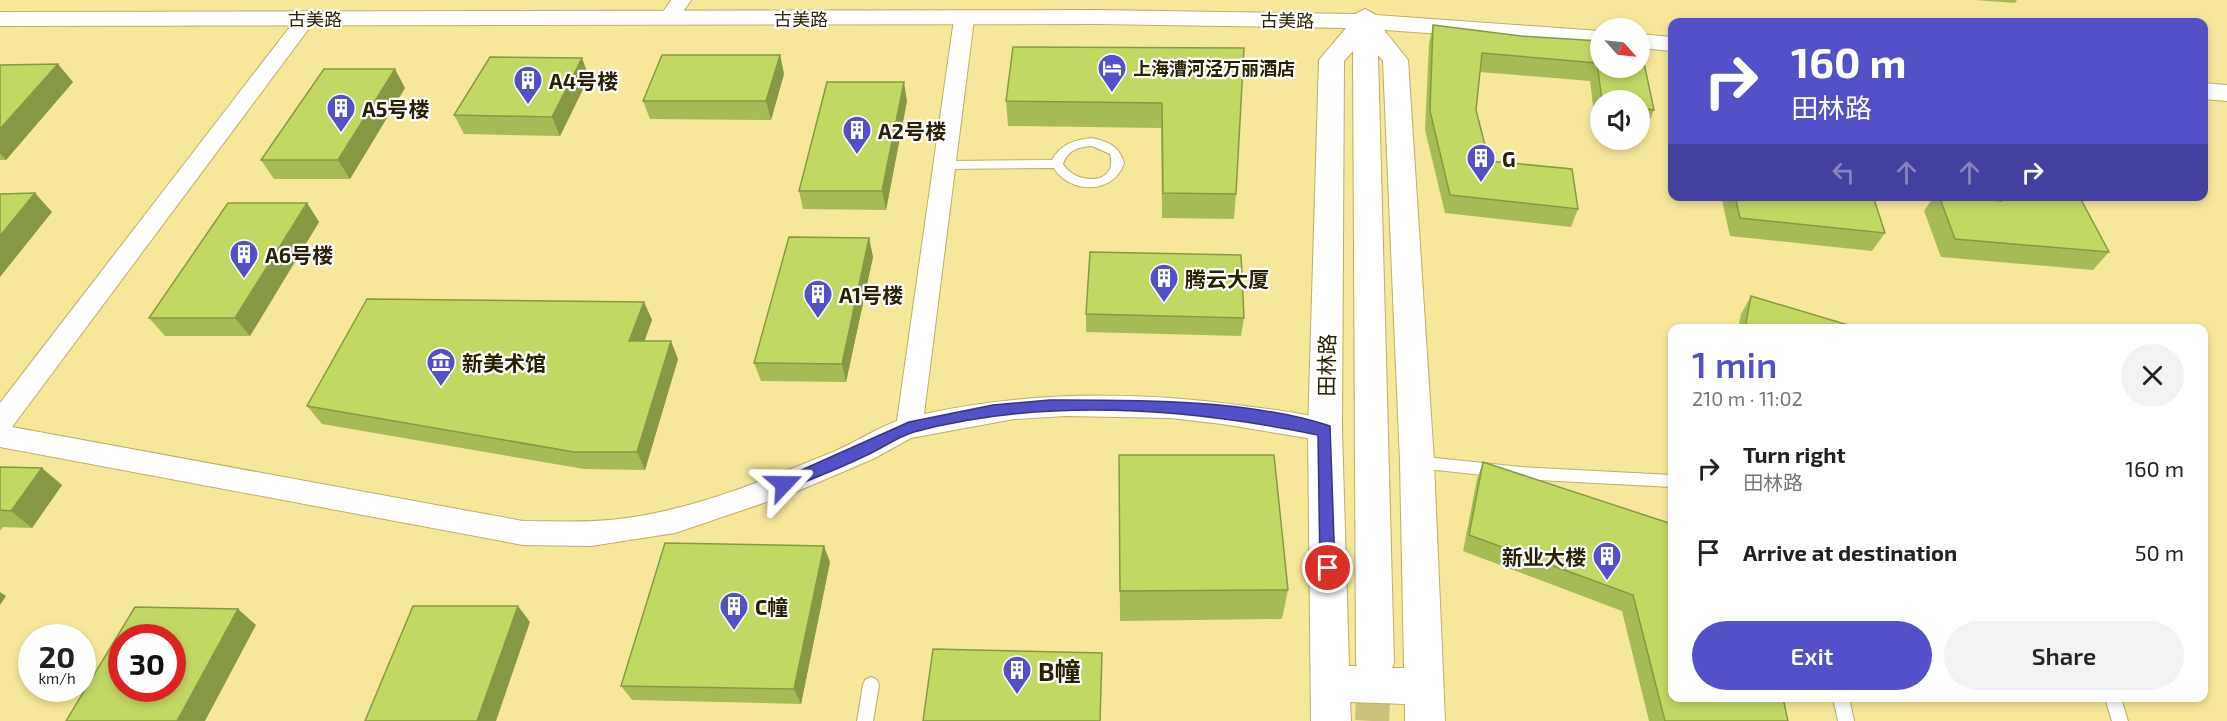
<!DOCTYPE html>
<html lang="en">
<head>
<meta charset="utf-8">
<style>
  body { margin:0; font-family:"Exo 2","Noto Sans SC",sans-serif; background:#f2f2f2; color:#222; height:100vh; display:flex; flex-direction:column; font-size:22px; white-space:nowrap }
  * { box-sizing:border-box; margin:0 }
  p { font-size:20px; color:#767676 }
  .icon { flex:none; width:33px; height:33px; fill:none; stroke:currentColor; stroke-width:2; stroke-linecap:round; stroke-linejoin:round }
  .map { position:relative; flex:1; overflow:hidden }
  .sheet { position:absolute; left:1668px; top:324px; width:540px; height:378px; display:flex; flex-direction:column; background:#fff; border-radius:12px; box-shadow:0 3px 9px #0003 }
  .sheet>* { flex:none }
  .hud { position:absolute; left:1668px; top:18px; width:540px; height:183px; border-radius:12px; box-shadow:0 3px 9px #0003; background:#5450c7; color:#fff; overflow:hidden }
  .needle { width:39px; rotate:117deg }
  .controls { position:absolute; left:1590px; top:18px; display:grid; gap:12px }
  .controls a { display:grid; place-items:center; width:60px; height:60px; border-radius:50%; background:#fff; box-shadow:0 3px 9px #0003; font-size:30px }
  .speed { position:absolute; left:18px; top:624px; display:flex; gap:12px; font-size:30px; font-weight:700; text-align:center }
  .speed>* { display:grid; place-content:center; width:78px; height:78px; border-radius:50%; background:#fff; box-shadow:0 3px 9px #0003; line-height:1 }
  .speed small { font-size:15px; font-weight:400 }
  .speed .limit { border:9px solid #d22; background:#fff; color:#111 }
  .pin { position:absolute; display:grid; place-items:center; width:51px; height:51px; color:#fff; margin:-26px; border:3px solid #fff; border-radius:50%; box-shadow:0 2px 6px #0007 }
  .me { position:absolute; width:66px; margin:-33px; rotate:67deg; stroke-linejoin:round; filter:drop-shadow(0 0 4px #0008) }
  .turn { display:flex; align-items:center; gap:21px; height:126px; padding:0 24px; font-size:27px }
  .turn .icon { width:78px; height:78px; stroke-width:2.5 }
  .turn b { display:block; font-size:42px; line-height:51px }
  .lanes { display:flex; align-items:center; height:57px; padding:0 24px; background:#0003; justify-content:center; gap:30px; direction:ltr }
  .lanes .off { opacity:.35 }
  .round { display:grid; place-items:center; flex:none; width:63px; height:63px; border-radius:32px; background:#f2f2f2 }
  .headline { display:flex; align-items:center; justify-content:space-between; height:102px; padding:0 24px }
  h1 { font-size:36px; font-weight:600; line-height:45px; color:#5450c7 }
  .primary-button { display:flex; gap:12px; margin-top:auto; padding:12px 24px }
  .primary-button a { flex:1; height:69px; border-radius:36px; background:#5450c7; color:#fff; font-size:24px; font-weight:600; line-height:69px; text-align:center }
  .primary-button a+a { background:#f2f2f2; color:#222 }
  ul { padding:0; list-style:none }
  li { display:flex; align-items:center; gap:18px; height:84px; padding:0 24px }
  li div { flex:1 }
  li b { display:block; font-size:22px }
  li em { font-style:normal }
  .map>svg:first-child { display:block }
  .lines { fill:none; stroke-linecap:round; stroke-linejoin:round }
  .tertiary-tunnel { stroke:#cdc07c; stroke-width:34; stroke-dasharray:34 17; stroke-linecap:butt }
  .service-casing { stroke:#bcaf64; stroke-width:2 }
  .minor-casing { stroke:#bcaf64; stroke-width:2 }
  .tertiary-casing { stroke:#bcaf64; stroke-width:2 }
  .service { fill:#fff; fill-rule:evenodd }
  .minor { fill:#fff; fill-rule:evenodd }
  .tertiary { fill:#fff; fill-rule:evenodd }
  .wall { fill:#a6bb55 }
  .shaded-wall { fill:#879845 }
  .building { fill:#c1d963; stroke:#879845; stroke-width:1.5; fill-rule:evenodd }
  .route { fill:#5450c7; stroke:#373481; stroke-width:1.5 }
  .labels { text-anchor:middle; dominant-baseline:central; stroke-width:4.5; stroke-linejoin:round; paint-order:stroke }
  .far-street-label { font-size:18px; fill:#282202; stroke:#fff }
  .far-poi-label { font-size:18px; font-weight:bold; fill:#282202; stroke:#fff; text-anchor:start }
  .poi-label { font-size:21px; font-weight:bold; fill:#282202; stroke:#fff; text-anchor:start }
  .street-label { font-size:21px; fill:#282202; stroke:#fff }
  .near-poi-label { font-size:26px; font-weight:bold; fill:#282202; stroke:#fff; text-anchor:start }
</style>
</head>
<body>
<div class="map">
<svg width="2227" height="721" viewBox="0 0 2227 721">
  <rect width="100%" height="100%" fill="#f6e89b"/>
  <g class="lines">
    <path class="tertiary-tunnel" d="M 1372,721 L 1375,663"/>
    <g class="service-casing">
      <path id="service" d="M 1092,138 C 1109,142 1119,146 1124,163 C 1114,195 1069,194 1054,168 L 945,169 L 939,165 L 945,161 L 1052,160 C 1061,144 1074,140 1092,138 ZM 1092,146 L 1110,154 C 1119,185 1076,186 1063,164 C 1068,150 1078,147 1092,146 Z
        M 1417,456 L 1521,467 L 1672,475 L 1672,487 L 1521,479 L 1417,468 L 1412,466 L 1410,462 L 1412,458 Z
        M 871,677 L 877,680 L 879,685 L 873,721 L 857,721 L 863,685 L 865,680 Z
        M 1833,698 L 1849,698 L 1854,721 L 1838,721 Z
        M 2105,698 L 2121,698 L 2128,721 L 2112,721 Z"/>
    </g>
    <g class="minor-casing">
      <path id="minor" d="M 671,0 L 691,0 L 676,22 L 662,22 L 659,18 Z
        M 306,13 L 316,19 L 313,23 L 12,427 L 523,521 C 555,521 586,523 619,519 C 694,510 765,480 835,451 C 856,442 875,429 897,421 L 954,19 L 964,13 L 974,19 L 924,414 C 1030,391 1138,391 1245,406 C 1275,410 1306,413 1334,422 L 1338,430 L 1334,438 L 1325,441 L 1222,424 L 1170,418 L 1066,416 L 1014,419 L 911,438 L 873,459 L 793,493 L 675,533 L 591,546 L 523,545 L 0,447 L 0,403 L 299,15 Z"/>
    </g>
    <g class="tertiary-casing">
      <path id="tertiary" d="M 1365,9 L 1376,15 L 1600,31 L 1600,45 L 1384,30 L 1408,60 L 1434,462 L 1445,721 L 1405,721 L 1405,704 L 1350,702 L 1351,721 L 1311,721 L 1308,430 L 1319,60 L 1346,28 L 1096,24 L 0,26 L 0,12 L 1096,10 L 1355,14 ZM 1353,51 L 1356,663 L 1357,666 L 1349,666 L 1342,430 L 1344,61 ZM 1378,55 L 1383,61 L 1400,462 L 1404,668 L 1392,668 L 1394,663 Z
        M 1640,34 L 1672,37 L 1672,51 L 1640,48 Z
        M 2204,83 L 2227,85 L 2227,101 L 2204,99 Z"/>
    </g>
    <use href="#service" class="service"/>
    <use href="#minor" class="minor"/>
    <use href="#tertiary" class="tertiary"/>
  </g>
  <path class="wall" d="M 1975,0 L 2017,0 L 2015,3 Z
    M 1433,25 L 1521,36 L 1640,44 L 1654,110 L 1646,129 L 1640,128 L 1640,100 L 1600,100 L 1600,123 L 1595,122 L 1590,81 L 1480,72 L 1476,110 L 1489,161 L 1578,209 L 1571,227 L 1445,213 L 1425,130 L 1429,44 Z
    M 1244,48 L 1236,194 L 1234,219 L 1162,218 L 1161,128 L 1008,126 L 1006,101 Z
    M 780,55 L 784,74 L 771,120 L 650,119 L 643,101 Z
    M 0,65 L 73,82 L 6,160 L 0,160 Z
    M 589,77 L 560,136 L 464,134 L 454,115 Z
    M 405,88 L 350,179 L 274,179 L 261,160 Z
    M 907,101 L 886,210 L 803,209 L 799,191 Z
    M 1721,196 L 1873,196 L 1885,233 L 1872,251 L 1730,236 Z
    M 1934,196 L 1967,196 L 1978,198 L 1977,196 L 2079,196 L 2109,252 L 2093,270 L 1941,257 L 1924,211 Z
    M 307,203 L 319,222 L 250,336 L 165,336 L 149,318 Z
    M 869,238 L 873,257 L 846,382 L 761,381 L 754,363 Z
    M 1751,296 L 1858,328 L 1738,328 L 1741,314 Z
    M 644,302 L 652,320 L 644,341 L 678,359 L 645,470 L 584,469 L 322,424 L 307,406 Z
    M 1086,314 L 1244,318 L 1241,336 L 1086,332 Z
    M 1119,455 L 1288,590 L 1282,619 L 1120,621 Z
    M 1483,462 L 1788,721 L 1649,721 L 1622,611 L 1463,551 L 1477,479 Z
    M 0,467 L 62,485 L 32,528 L 3,527 L 0,531 Z
    M 830,562 L 801,704 L 632,700 L 621,686 Z"/>
  <path class="shaded-wall" d="M 780,55 L 784,74 L 771,120 L 766,101 Z
    M 582,58 L 589,77 L 560,136 L 552,117 Z
    M 58,64 L 73,82 L 6,160 L 0,153 L 0,129 Z
    M 395,69 L 405,88 L 350,179 L 338,160 Z
    M 904,82 L 907,101 L 886,210 L 882,191 Z
    M 35,193 L 52,212 L 0,277 L 0,236 Z
    M 307,203 L 319,222 L 250,336 L 235,318 Z
    M 869,238 L 873,257 L 846,382 L 842,364 Z
    M 644,302 L 652,320 L 638,359 L 629,341 Z
    M 671,341 L 678,359 L 645,470 L 637,452 Z
    M 42,468 L 62,485 L 32,528 L 11,511 Z
    M 824,546 L 830,562 L 801,704 L 794,689 Z
    M 0,592 L 6,596 L 0,605 Z
    M 518,606 L 530,622 L 496,721 L 477,721 Z
    M 238,609 L 256,625 L 205,721 L 177,721 Z"/>
  <path class="building" d="M 1433,25 L 1521,36 L 1600,41 L 1600,68 L 1640,68 L 1640,44 L 1654,110 L 1640,108 L 1640,100 L 1602,100 L 1597,63 L 1482,53 L 1476,110 L 1489,161 L 1572,169 L 1578,209 L 1450,195 L 1430,111 Z
    M 1013,47 L 1244,48 L 1236,194 L 1163,193 L 1162,103 L 1006,101 Z
    M 662,55 L 780,55 L 766,101 L 643,101 Z
    M 490,57 L 582,58 L 552,117 L 454,115 Z
    M 58,64 L 0,129 L 0,65 Z
    M 324,69 L 395,69 L 338,160 L 261,160 Z
    M 827,82 L 904,82 L 882,191 L 799,191 Z
    M 35,193 L 0,236 L 0,194 Z
    M 1735,196 L 1873,196 L 1885,233 L 1740,218 Z
    M 1939,196 L 1967,196 L 2001,201 L 1999,196 L 2079,196 L 2109,252 L 1955,239 Z
    M 228,203 L 307,203 L 235,318 L 149,318 Z
    M 789,237 L 869,238 L 842,364 L 754,363 Z
    M 1090,252 L 1241,255 L 1244,318 L 1086,314 Z
    M 1751,296 L 1858,328 L 1745,328 Z
    M 367,299 L 644,302 L 629,341 L 671,341 L 637,452 L 574,452 L 307,406 Z
    M 1119,455 L 1274,455 L 1288,590 L 1120,591 Z
    M 1483,462 L 1672,524 L 1672,698 L 1783,698 L 1788,721 L 1665,721 L 1633,595 L 1469,535 Z
    M 0,467 L 42,468 L 11,511 L 0,510 Z
    M 665,543 L 824,546 L 794,689 L 621,686 Z
    M 413,606 L 518,606 L 477,721 L 365,721 Z
    M 135,607 L 238,609 L 177,721 L 66,721 ZM 122,638 L 172,638 L 172,688 L 122,688 Z
    M 933,649 L 1102,653 L 1100,721 L 923,721 Z"/>
  <path class="route" d="M 1050,400 C 1136,400 1248,399 1330,426 L 1335,568 L 1333,573 L 1322,573 L 1320,568 L 1318,435 C 1187,408 1045,397 914,432 C 897,437 881,449 865,456 C 840,468 815,478 789,488 L 784,490 L 777,484 L 779,480 L 909,422 L 993,405 Z"/>
  <defs>
    <g id="hotel-pin" transform="scale(1.5)"><path d="M0 17L-7.5 6A9.5 9.5 0 1 1 7.5 6Z" fill="#5450c7" stroke="#fff"/><path d="M-6-4.5h1.5V1H6V5H4.5V3h-9V5H-6ZM-4 0a1.8 1.8 0 1 1 3.6 0ZM.5 0V-2.5h3Q6-2.5 6 0Z" fill="#fff"/></g>
    <g id="building-pin" transform="scale(1.5)"><path d="M0 17L-7.5 6A9.5 9.5 0 1 1 7.5 6Z" fill="#5450c7" stroke="#fff"/><path d="M-4-6H4V6H1V3H-1V6H-4ZM-2.5-4.3h1.7v1.8h-1.7ZM.8-4.3h1.7v1.8H.8ZM-2.5-1h1.7V.8h-1.7ZM.8-1h1.7V.8H.8Z" fill="#fff"/></g>
    <g id="museum-pin" transform="scale(1.5)"><path d="M0 17L-7.5 6A9.5 9.5 0 1 1 7.5 6Z" fill="#5450c7" stroke="#fff"/><path d="M0-6L6-3V-2H-6V-3ZM-5-1h2V3h-2ZM-1-1h2V3h-2ZM3-1h2V3H3ZM-6 4H6V6H-6Z" fill="#fff"/></g>
  </defs>
  <g fill-rule="evenodd">
    <use href="#hotel-pin" x="1112" y="68"/>
    <use href="#building-pin" x="528" y="80"/>
    <use href="#building-pin" x="341" y="108"/>
    <use href="#building-pin" x="857" y="130"/>
    <use href="#building-pin" x="1481" y="158"/>
    <use href="#building-pin" x="244" y="254"/>
    <use href="#building-pin" x="1164" y="278"/>
    <use href="#building-pin" x="818" y="294"/>
    <use href="#museum-pin" x="441" y="362"/>
    <use href="#building-pin" x="1607" y="556"/>
    <use href="#building-pin" x="734" y="606"/>
    <use href="#building-pin" x="1017" y="670"/>
  </g>
  <g class="labels">
    <g class="far-street-label">
      <text x="315" y="19">古美路</text>
      <text x="801" y="19">古美路</text>
      <text transform="translate(1287 20) rotate(1)">古美路</text>
    </g>
    <g class="far-poi-label">
      <text x="1133" y="68">上海漕河泾万丽酒店</text>
    </g>
    <g class="poi-label">
      <text x="549" y="80">A4号楼</text>
      <text x="362" y="108">A5号楼</text>
      <text x="878" y="130">A2号楼</text>
      <text x="1502" y="158">G</text>
      <text x="265" y="254">A6号楼</text>
      <text x="1185" y="278">腾云大厦</text>
      <text x="839" y="294">A1号楼</text>
      <text x="462" y="362">新美术馆</text>
      <text x="1586" y="556" text-anchor="end">新业大楼</text>
      <text x="755" y="606">C幢</text>
    </g>
    <g class="street-label">
      <text transform="translate(1326 365) rotate(-89)">田林路</text>
    </g>
    <g class="near-poi-label">
      <text x="1038" y="670">B幢</text>
    </g>
  </g>
</svg>
<div class="controls">
<a><svg class="needle" viewBox="-14 -14 28 28"><path d="M0-13l5 13h-10z" fill="#e53935"/><path d="M0 13l5-13h-10z" fill="#767676"/></svg></a>
<a><svg class="icon" aria-label="sound" viewBox="0 0 24 24"><path d="M4 9h4l5-4v14l-5-4H4zM17 9q2 3 0 6"/></svg></a>
</div>
<div class="speed"><div>20<small>km/h</small></div><div class="limit">30</div></div>
<div class="pin" style="left:1328px;top:568px;background:#d93025"><svg class="icon" aria-label="arrive" viewBox="0 0 24 24"><path d="M6 21V4h12l-3 4 3 4H6"/></svg></div>
<svg class="me" style="left:784px;top:484px" viewBox="-20 -20 40 40"><path d="M0-17L14 15 0 8-14 15z" fill="#5450c7" stroke="#fff" stroke-width="4"/></svg>
<div class="hud">
<div class="turn"><svg class="icon" aria-label="right" viewBox="0 0 24 24"><path d="M7 20v-9h11M14 6l5 5-5 5"/></svg><div><b>160 m</b>田林路</div></div>
<div class="lanes"><svg class="icon off" aria-label="left" viewBox="0 0 24 24"><path d="M17 20v-9H6M10 6l-5 5 5 5"/></svg><svg class="icon off" aria-label="ahead" viewBox="0 0 24 24"><path d="M12 20V5M6 11l6-6 6 6"/></svg><svg class="icon off" aria-label="ahead" viewBox="0 0 24 24"><path d="M12 20V5M6 11l6-6 6 6"/></svg><svg class="icon" aria-label="right" viewBox="0 0 24 24"><path d="M7 20v-9h11M14 6l5 5-5 5"/></svg></div>
</div>
<section class="sheet">
<div class="headline"><div><h1>1 min</h1><p>210 m · 11:02</p></div><a class="round"><svg class="icon" aria-label="close" viewBox="0 0 24 24"><path d="M6 6l12 12M18 6L6 18"/></svg></a></div>
<ul>
<li><svg class="icon" aria-label="right" viewBox="0 0 24 24"><path d="M7 20v-9h11M14 6l5 5-5 5"/></svg><div><b>Turn right</b><p>田林路</p></div><em>160 m</em></li>
<li><svg class="icon" aria-label="arrive" viewBox="0 0 24 24"><path d="M6 21V4h12l-3 4 3 4H6"/></svg><div><b>Arrive at destination</b></div><em>50 m</em></li>
</ul>
<div class="primary-button"><a>Exit</a><a>Share</a></div>
</section>
</div>
</body>
</html>
